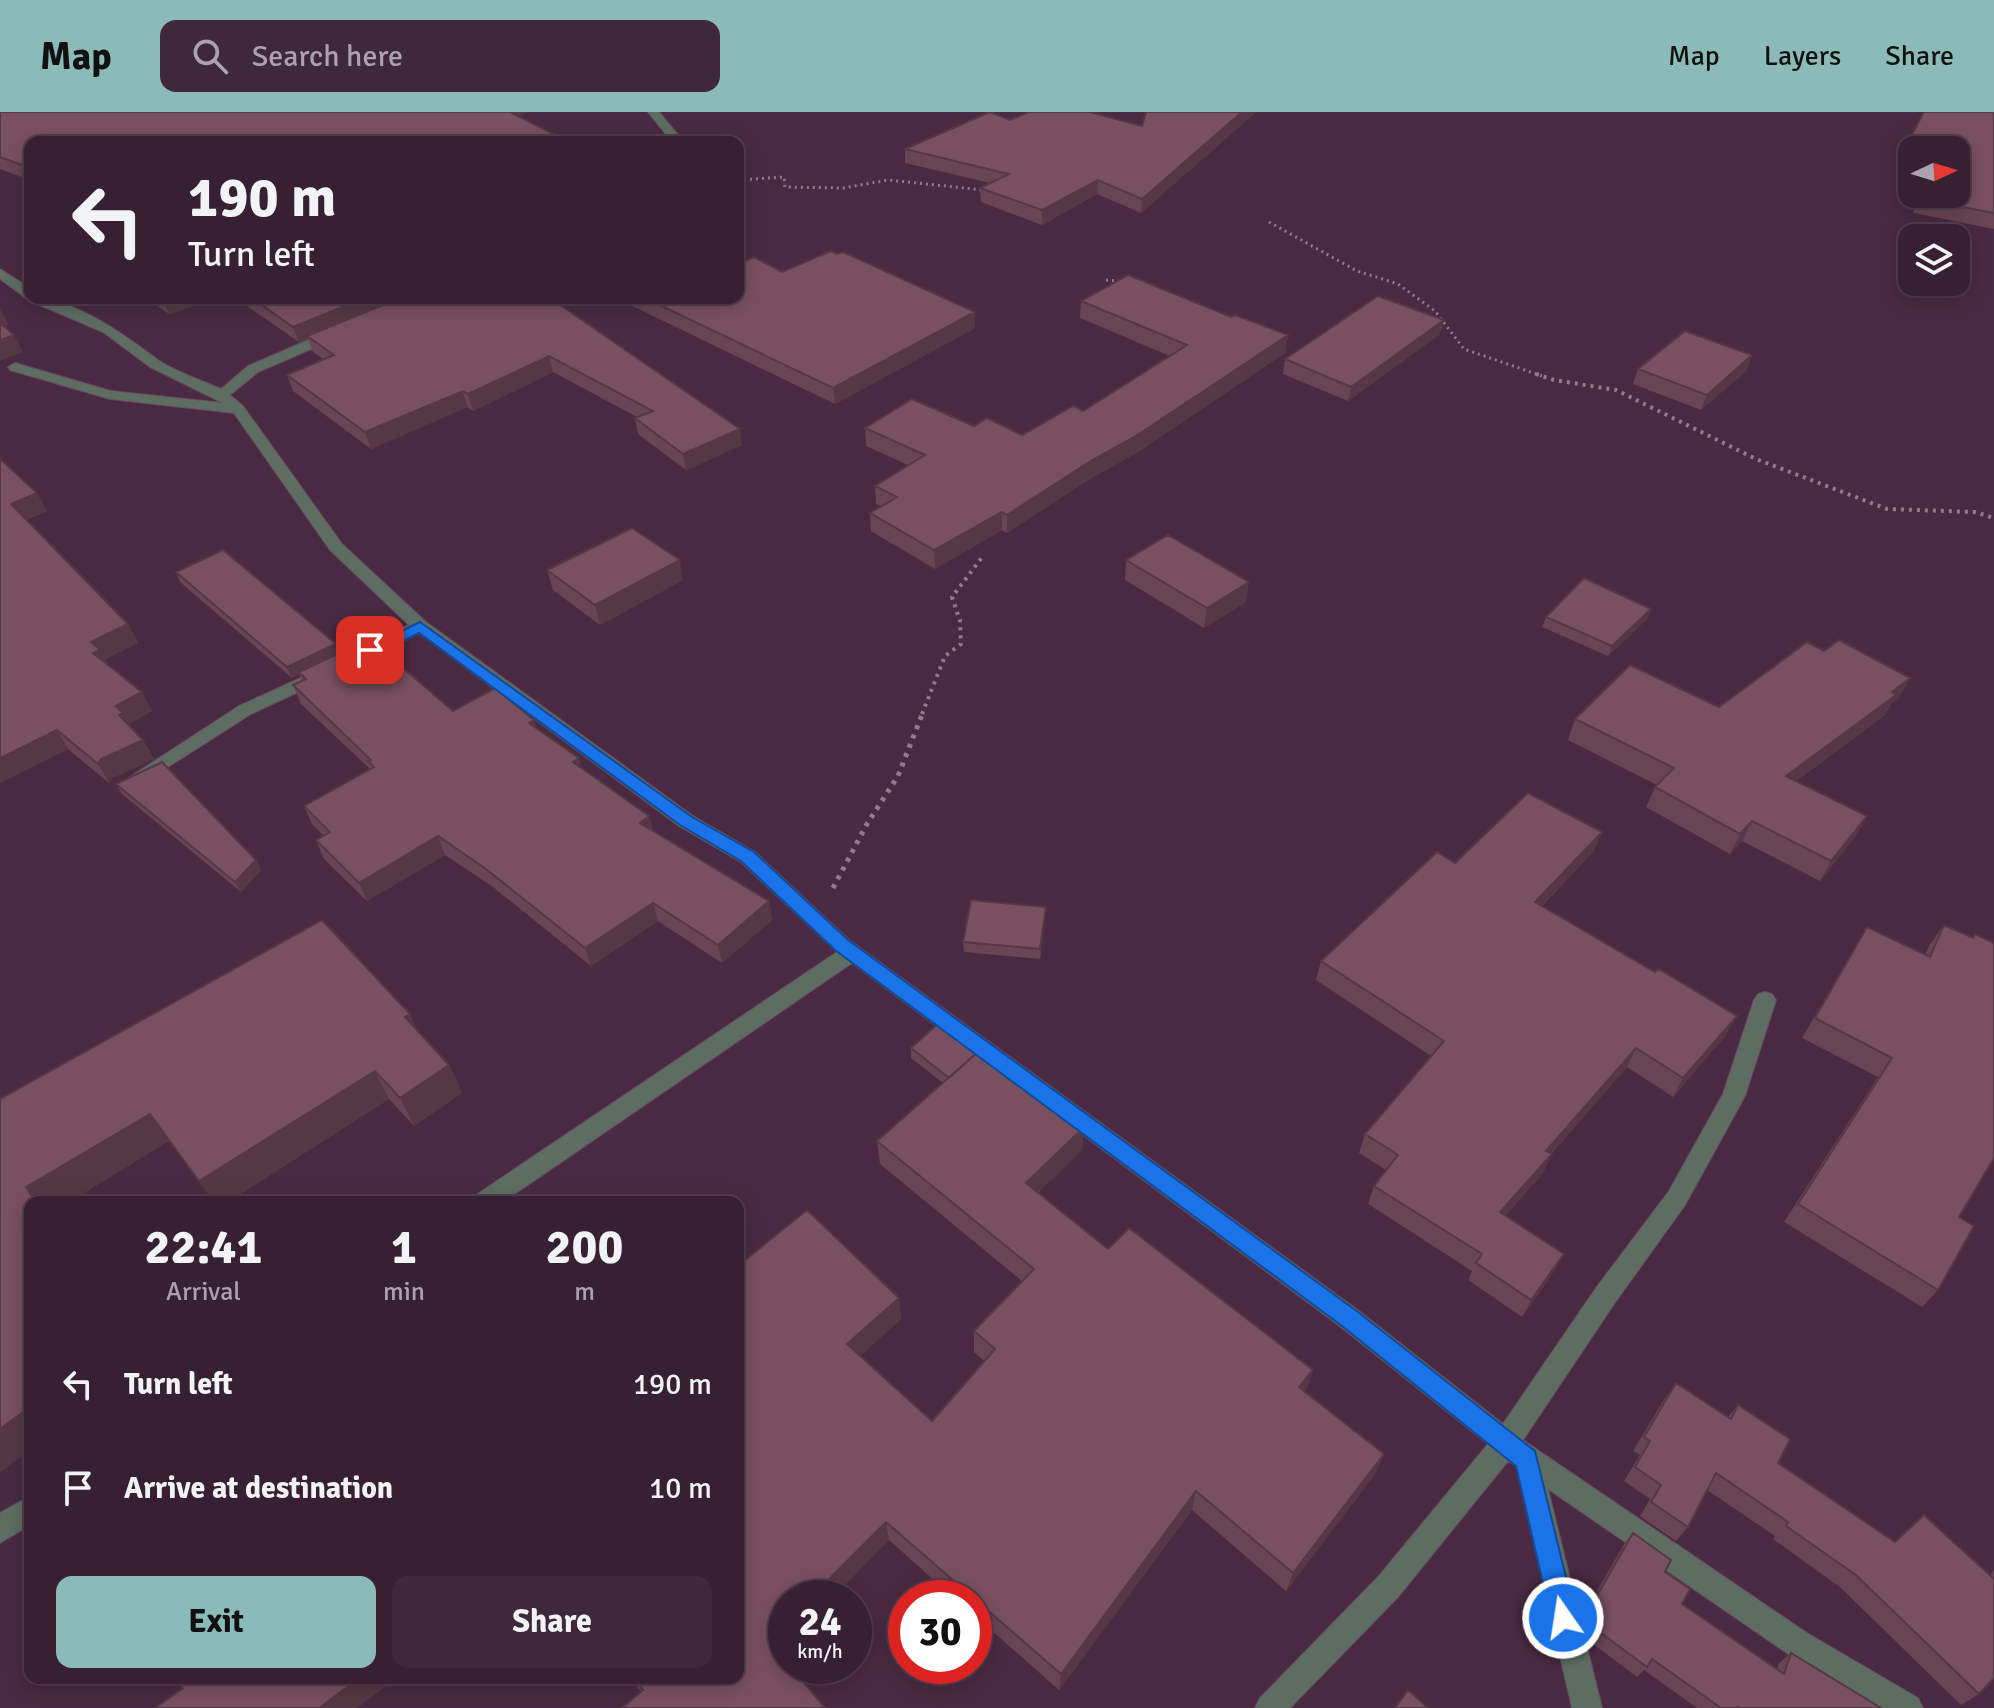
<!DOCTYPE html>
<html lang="en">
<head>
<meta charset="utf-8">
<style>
  body { margin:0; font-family:Signika,sans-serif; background:#3e283a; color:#f1f3f6; height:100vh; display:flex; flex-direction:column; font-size:30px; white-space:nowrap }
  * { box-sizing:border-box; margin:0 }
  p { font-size:26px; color:#aaa3ac }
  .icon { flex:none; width:44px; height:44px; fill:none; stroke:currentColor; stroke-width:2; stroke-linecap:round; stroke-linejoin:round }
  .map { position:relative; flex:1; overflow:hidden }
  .panel { position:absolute; left:24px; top:1084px; width:720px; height:488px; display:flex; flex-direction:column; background:#372032; border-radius:16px; box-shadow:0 4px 20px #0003,0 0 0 2px #513e4d }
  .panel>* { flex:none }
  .guide { position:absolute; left:24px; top:24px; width:720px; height:168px; border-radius:16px; box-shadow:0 4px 20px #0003,0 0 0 2px #513e4d; background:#372032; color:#f1f3f6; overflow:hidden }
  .needle { width:52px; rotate:86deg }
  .controls { position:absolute; left:1898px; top:24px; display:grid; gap:16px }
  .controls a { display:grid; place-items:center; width:72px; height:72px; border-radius:16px; background:#372032; box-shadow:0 4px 20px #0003,0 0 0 2px #513e4d; font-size:40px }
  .speed { position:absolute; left:768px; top:1468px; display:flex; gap:16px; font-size:40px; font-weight:700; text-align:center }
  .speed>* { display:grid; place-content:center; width:104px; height:104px; border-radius:50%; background:#372032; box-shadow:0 4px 20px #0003,0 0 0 2px #513e4d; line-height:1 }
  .speed small { font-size:20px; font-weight:400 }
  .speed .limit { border:12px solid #d22; background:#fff; color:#111 }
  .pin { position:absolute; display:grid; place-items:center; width:68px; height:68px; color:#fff; margin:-34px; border-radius:16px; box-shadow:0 4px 12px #0006 }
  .me { position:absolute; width:88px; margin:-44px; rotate:347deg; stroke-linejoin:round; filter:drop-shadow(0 0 6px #0008) }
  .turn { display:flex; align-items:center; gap:28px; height:168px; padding:0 32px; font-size:36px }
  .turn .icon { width:104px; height:104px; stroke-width:2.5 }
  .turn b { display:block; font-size:56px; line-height:68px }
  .eta { display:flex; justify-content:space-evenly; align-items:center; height:136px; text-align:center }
  .eta b { font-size:48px; font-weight:800; line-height:56px }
  .action { display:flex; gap:16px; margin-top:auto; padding:16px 32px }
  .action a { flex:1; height:92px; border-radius:16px; background:#8bbbb9; color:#111; font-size:32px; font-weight:800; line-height:92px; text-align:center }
  .action a+a { background:#3e283a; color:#f1f3f6 }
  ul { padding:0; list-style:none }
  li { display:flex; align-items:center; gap:24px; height:104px; padding:0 32px }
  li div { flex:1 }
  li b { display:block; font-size:30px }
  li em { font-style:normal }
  header { display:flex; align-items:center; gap:48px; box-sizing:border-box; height:112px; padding:0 40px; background:#8bbbb9; color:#111 }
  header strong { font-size:38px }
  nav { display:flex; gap:44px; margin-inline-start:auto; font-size:28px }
  .search { width:560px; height:72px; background:#3e283a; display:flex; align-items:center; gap:20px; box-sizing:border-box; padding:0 28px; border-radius:16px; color:#aaa3ac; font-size:30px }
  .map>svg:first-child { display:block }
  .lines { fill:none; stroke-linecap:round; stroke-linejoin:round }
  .minor-casing { stroke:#66495f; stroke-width:2 }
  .path-far2 { stroke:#947a8d; stroke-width:3; stroke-dasharray:2 4; stroke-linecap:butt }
  .path-far1 { stroke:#947a8d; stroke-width:4; stroke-dasharray:3 5; stroke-linecap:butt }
  .path { stroke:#947a8d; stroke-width:5; stroke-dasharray:4 6; stroke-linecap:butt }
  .minor { fill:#5d6d62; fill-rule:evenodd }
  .wall { fill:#684553; fill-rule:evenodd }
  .shaded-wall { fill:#553843 }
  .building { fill:#795060; stroke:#553843; stroke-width:2 }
  .route { fill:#1a73e8; stroke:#114b97; stroke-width:2 }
</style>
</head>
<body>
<header>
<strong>Map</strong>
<div class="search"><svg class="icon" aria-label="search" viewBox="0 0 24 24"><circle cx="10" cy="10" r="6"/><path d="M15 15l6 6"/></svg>Search here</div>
<nav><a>Map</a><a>Layers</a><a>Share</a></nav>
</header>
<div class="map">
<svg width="1994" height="1596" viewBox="0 0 1994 1596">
  <rect width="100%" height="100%" fill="#492a42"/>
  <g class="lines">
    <g class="minor-casing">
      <path id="minor" d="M 648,0 L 659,0 L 684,30 L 672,30 Z
        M 0,157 L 30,176 L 30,186 C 75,186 123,222 158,248 C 176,260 201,268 221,277 L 248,254 L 329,219 L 339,219 L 339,225 L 258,260 L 230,283 L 243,294 L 342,432 L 426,510 L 693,704 L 755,740 L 849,828 L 1359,1199 L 1503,1312 L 1596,1176 L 1669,1079 L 1723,982 L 1754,888 L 1758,882 L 1765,880 L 1772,882 L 1776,888 L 1745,984 L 1685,1093 L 1614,1192 L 1523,1328 L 1807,1521 L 1918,1586 L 1923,1596 L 1880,1596 L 1787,1541 L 1548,1377 L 1602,1596 L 1572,1596 L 1516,1354 L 1508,1349 L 1398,1485 L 1290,1596 L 1255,1596 L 1260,1586 L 1378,1465 L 1488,1332 L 1341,1215 L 852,851 L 503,1090 L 472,1090 L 476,1083 L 837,840 L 741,750 L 679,714 L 419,521 L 362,550 L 350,550 L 347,546 L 350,542 L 409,513 L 330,438 L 234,301 L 110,287 L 10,258 L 8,255 L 15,251 L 111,279 L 223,291 L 150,255 L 103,220 L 30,189 L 0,167 Z
        M 316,559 L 322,561 L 325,565 L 322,569 L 251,602 L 146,669 L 139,671 L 130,665 L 239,594 Z
        M 30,1384 L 30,1413 L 0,1431 L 0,1401 Z"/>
    </g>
    <path class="path-far2" d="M 738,68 L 784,65 L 785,75 L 843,76 L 889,68 L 983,78
      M 1269,110 L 1357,159 L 1398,172 L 1435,199 L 1464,237 L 1542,264
      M 1106,168 L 1121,169"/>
    <path class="path-far1" d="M 1536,262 L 1554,268 L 1616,278 L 1756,347 L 1887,397 L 1975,400 L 1994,406
      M 922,602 L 945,544 L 961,532 L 960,509 L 952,485 L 983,444"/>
    <path class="path" d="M 833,776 L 867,712 L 898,664 L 923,600"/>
    <use href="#minor" class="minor"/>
  </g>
  <path class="wall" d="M 0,0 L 527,0 L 517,4 L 30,30 L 30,68 L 0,57 Z
    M 1146,0 L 1256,0 L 1141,101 L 1097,82 L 1042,113 L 981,90 L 980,76 L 990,71 L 905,51 L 905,37 L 1142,14 Z
    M 1994,0 L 1994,117 L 1914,101 L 1903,42 L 1909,28 ZM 1912,38 L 1956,82 L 1912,82 Z
    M 782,160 L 975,200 L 975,216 L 835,292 L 616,186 L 738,186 Z
    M 146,186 L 221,186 L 169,202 Z
    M 235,186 L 550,186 L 742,333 L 686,358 L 638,322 L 635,306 L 637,305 L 553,260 L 473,299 L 467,295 L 371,337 L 293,279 L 287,263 L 323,247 L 313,240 L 308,227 L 299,230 Z
    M 1081,189 L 1231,205 L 1288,223 L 1285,241 L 1138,340 L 1088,368 L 1007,421 L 1002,418 L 935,457 L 871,419 L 870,401 L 881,394 L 876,392 L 875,374 L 908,353 L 866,334 L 865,316 L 974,314 L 1022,323 L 1083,299 L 1170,244 L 1080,206 Z
    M 1440,222 L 1348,289 L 1283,262 L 1285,247 Z
    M 1638,257 L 1747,258 L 1701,298 L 1633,272 Z
    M 0,347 L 47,399 L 26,408 L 128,512 L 138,531 L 105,547 L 109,554 L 152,599 L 129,612 L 143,628 L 154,647 L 112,666 L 109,671 L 68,637 L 0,671 Z
    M 1126,448 L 1246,490 L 1204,516 L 1125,468 Z
    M 547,458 L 683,468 L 600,513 L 553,478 Z
    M 176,460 L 339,541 L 355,543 L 453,599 L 537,617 L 581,656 L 649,704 L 653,719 L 769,789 L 772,808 L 722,851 L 658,809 L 591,854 L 493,775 L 445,743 L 367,789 L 324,747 L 316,728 L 324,724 L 312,712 L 304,694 L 370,657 L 301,592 L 293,573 L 302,569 L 299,562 L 292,566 L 180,470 Z
    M 1651,497 L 1647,507 L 1608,544 L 1542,515 L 1546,505 Z
    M 1899,586 L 1891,592 L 1885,603 L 1796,669 L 1867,704 L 1855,725 L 1820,769 L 1742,729 L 1730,742 L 1646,695 L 1655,675 L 1657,673 L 1568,628 L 1575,607 L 1719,595 Z
    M 116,672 L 256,748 L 261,758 L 241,780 L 122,682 Z
    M 1602,720 L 1593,740 L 1542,794 L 1726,923 L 1673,985 L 1627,955 L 1551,1042 L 1543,1061 L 1505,1104 L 1564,1142 L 1554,1159 L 1522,1205 L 1468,1168 L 1472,1159 L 1368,1092 L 1374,1074 L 1386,1058 L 1359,1041 L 1365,1022 L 1431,944 L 1316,868 L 1321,849 L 1455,751 Z
    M 1046,795 L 1040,847 L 964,840 L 963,830 Z
    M 1944,813 L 1959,1105 L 1938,1178 L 1922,1195 L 1784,1110 L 1878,965 L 1802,926 L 1867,815 L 1925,843 L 1930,832 Z
    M 940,910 L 979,939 L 980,938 L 1084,1015 L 1082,1038 L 1038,1081 L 1108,1137 L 1129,1116 L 1313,1258 L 1305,1280 L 1384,1342 L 1375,1362 L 1286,1479 L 1192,1398 L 1059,1578 L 974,1503 L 974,1486 L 954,1486 L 889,1428 L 832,1486 L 786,1486 L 786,1532 L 782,1536 L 786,1541 L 786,1554 L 794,1554 L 797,1561 L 825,1596 L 622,1596 L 641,1580 L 630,1566 L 738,1566 L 738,1154 L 807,1098 L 899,1186 L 901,1207 L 860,1244 L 932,1309 L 984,1249 L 974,1240 L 974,1219 L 1022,1169 L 880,1052 L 877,1029 L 943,971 L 911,946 L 911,936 Z
    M 418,919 L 449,953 L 462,981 L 414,1014 L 389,987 L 228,1090 L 214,1090 L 169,1029 L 30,1090 L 30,1338 L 0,1360 L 0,987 Z
    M 1676,1271 L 1728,1305 L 1738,1293 L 1778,1351 L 1894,1430 L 1924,1403 L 1990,1463 L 1994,1458 L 1994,1566 L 1979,1582 L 1961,1593 L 1841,1476 L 1773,1427 L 1775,1424 L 1707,1378 L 1688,1415 L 1676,1429 L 1640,1404 L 1650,1387 L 1624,1369 L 1640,1343 L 1633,1339 L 1665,1286 Z
    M 1633,1421 L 1665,1460 L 1682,1492 L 1777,1557 L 1779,1551 L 1791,1541 L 1881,1596 L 1697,1596 L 1644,1558 L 1637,1565 L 1588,1528 L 1583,1504 L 1624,1432 Z"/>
  <path class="shaded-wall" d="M 500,0 L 527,0 L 502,9 Z
    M 1242,0 L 1256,0 L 1141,101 L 1142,87 Z
    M 1098,68 L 1097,82 L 1042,113 L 1042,98 Z
    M 165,186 L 221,186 L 169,202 L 163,187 Z
    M 365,186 L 409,186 L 307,224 L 308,227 L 299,230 L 293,215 Z
    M 0,196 L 9,213 L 0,216 Z
    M 975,200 L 975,216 L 835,292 L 833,276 Z
    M 1444,208 L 1440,222 L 1348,289 L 1351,275 Z
    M 14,223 L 23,240 L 0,249 L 0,228 Z
    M 1288,223 L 1285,241 L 1138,340 L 1088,368 L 1007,421 L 1007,403 Z
    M 1752,243 L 1747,258 L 1701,298 L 1707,283 Z
    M 549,244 L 553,260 L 473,299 L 468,282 Z
    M 463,279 L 467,295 L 371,337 L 365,320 Z
    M 740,317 L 742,333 L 686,358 L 683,342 Z
    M 37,381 L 47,399 L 21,410 L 11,392 Z
    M 1002,400 L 1002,418 L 935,457 L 934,438 Z
    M 680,448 L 683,468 L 600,513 L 595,493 Z
    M 1249,470 L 1246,490 L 1204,516 L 1207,496 Z
    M 1651,497 L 1647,507 L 1608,544 L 1612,534 Z
    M 128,512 L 138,531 L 105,547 L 110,557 L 93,541 L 91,530 Z
    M 336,532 L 340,543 L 292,566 L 287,555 Z
    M 1910,566 L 1899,586 L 1891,592 L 1885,603 L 1775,684 L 1786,664 Z
    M 142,580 L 152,599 L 129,612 L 134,620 L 130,622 L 116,594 Z
    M 534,608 L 540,626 L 529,611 Z
    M 57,618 L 68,637 L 0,671 L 0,646 Z
    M 143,628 L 154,647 L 112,666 L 109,671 L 98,652 L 101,647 Z
    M 579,646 L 584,665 L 573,650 Z
    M 649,704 L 654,722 L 640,711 Z
    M 1867,704 L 1855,725 L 1820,769 L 1831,749 Z
    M 1752,709 L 1742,729 L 1730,742 L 1740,722 Z
    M 1602,720 L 1593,740 L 1527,809 L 1535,790 Z
    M 438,724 L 445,743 L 367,789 L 359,771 Z
    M 256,748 L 261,758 L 241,780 L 235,770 Z
    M 769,789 L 772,808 L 722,851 L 718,833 Z
    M 653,791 L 658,809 L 591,854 L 585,836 Z
    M 410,902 L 423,931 L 405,905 Z
    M 1737,904 L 1726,923 L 1673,985 L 1683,966 Z
    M 1636,936 L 1627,955 L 1537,1057 L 1546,1039 Z
    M 449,953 L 462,981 L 414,1014 L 400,986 Z
    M 375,959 L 389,987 L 228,1090 L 214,1090 L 199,1069 Z
    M 150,1002 L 169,1029 L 70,1090 L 36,1090 L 26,1075 Z
    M 1084,1015 L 1082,1038 L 1025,1094 L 1026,1071 Z
    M 1552,1042 L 1543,1061 L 1492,1118 L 1500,1100 Z
    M 1564,1142 L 1554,1159 L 1522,1205 L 1531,1188 Z
    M 899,1186 L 901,1207 L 850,1253 L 847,1232 Z
    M 1313,1258 L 1306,1279 L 1292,1296 L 1299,1275 Z
    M 30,1295 L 30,1338 L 0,1360 L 0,1317 Z
    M 1384,1342 L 1375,1362 L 1286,1479 L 1293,1461 Z
    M 1196,1379 L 1192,1398 L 1059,1578 L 1061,1562 Z
    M 886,1410 L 889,1428 L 832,1486 L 810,1486 Z
    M 786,1510 L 786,1532 L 777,1541 L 771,1524 Z
    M 359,1566 L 397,1566 L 357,1596 L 319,1596 Z"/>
  <path class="building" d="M 0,0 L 510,0 L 569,30 L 30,30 L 30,56 L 0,45 Z
    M 990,0 L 1010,8 L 1029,0 L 1090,0 L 1142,14 L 1146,0 L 1242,0 L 1142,87 L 1098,68 L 1042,98 L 980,76 L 1009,62 L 905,37 Z
    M 1924,0 L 1994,0 L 1994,101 L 1920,87 L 1919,82 L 1956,82 L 1956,38 L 1912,38 L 1912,46 L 1909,28 Z
    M 831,139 L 837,142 L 843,140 L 975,200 L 833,276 L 645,186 L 738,186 L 738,152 L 754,145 L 782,160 Z
    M 1128,163 L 1231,205 L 1235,203 L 1288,223 L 1139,322 L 1089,350 L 1007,403 L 1002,400 L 934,438 L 870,401 L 897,385 L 875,374 L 925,343 L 865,316 L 912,287 L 974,314 L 987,306 L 1022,323 L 1073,294 L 1083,299 L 1187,233 L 1081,189 Z
    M 1378,184 L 1444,208 L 1351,275 L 1285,247 Z
    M 252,186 L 365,186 L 293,215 Z
    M 400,186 L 550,186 L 740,317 L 683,342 L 635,306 L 653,299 L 549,244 L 468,282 L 463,279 L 365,320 L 287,263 L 334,243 L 307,224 Z
    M 0,211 L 14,223 L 0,228 Z
    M 1685,219 L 1752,243 L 1707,283 L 1638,257 Z
    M 0,347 L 37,381 L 11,392 L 128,512 L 91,530 L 100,538 L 93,541 L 142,580 L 116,594 L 123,601 L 119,603 L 143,628 L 101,647 L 98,652 L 57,618 L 0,646 Z
    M 632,416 L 680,448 L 595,493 L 547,458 Z
    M 1168,423 L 1249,470 L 1207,496 L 1126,448 Z
    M 223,438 L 336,532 L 287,555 L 176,460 Z
    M 1584,466 L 1651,497 L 1612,534 L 1546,505 Z
    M 1839,528 L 1910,566 L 1892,580 L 1896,583 L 1786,664 L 1867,704 L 1831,749 L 1752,709 L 1740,722 L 1655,675 L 1674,656 L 1575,607 L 1630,553 L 1719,595 L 1807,530 L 1824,539 Z
    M 375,532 L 453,599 L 495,576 L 534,608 L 529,611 L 579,646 L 573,650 L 649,704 L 640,711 L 769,789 L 718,833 L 653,791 L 585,836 L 486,757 L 438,724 L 359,771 L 316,728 L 330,720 L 304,694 L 374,655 L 368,649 L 371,648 L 293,573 L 306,567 L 299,560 L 348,537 L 355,543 Z
    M 162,650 L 256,748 L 235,770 L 116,672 Z
    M 1528,681 L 1602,720 L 1535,790 L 1655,860 L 1659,857 L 1737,904 L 1683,966 L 1636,936 L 1546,1039 L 1552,1042 L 1500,1100 L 1564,1142 L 1531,1188 L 1476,1151 L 1482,1142 L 1374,1074 L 1398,1043 L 1365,1022 L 1444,929 L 1321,849 L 1437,740 L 1455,751 Z
    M 971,788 L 1046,795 L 1040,837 L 963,830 Z
    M 322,808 L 410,902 L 405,905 L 449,953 L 400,986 L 375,959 L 199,1069 L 150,1002 L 26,1075 L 36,1090 L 30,1090 L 30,1295 L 0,1317 L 0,987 Z
    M 1944,813 L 1973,826 L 1975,822 L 1994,831 L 1994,1046 L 1959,1105 L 1974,1114 L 1938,1178 L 1798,1092 L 1892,946 L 1815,906 L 1867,815 L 1930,845 Z
    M 940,910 L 979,939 L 949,966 L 911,936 Z
    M 980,938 L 1084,1015 L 1026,1071 L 1108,1137 L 1129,1116 L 1313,1258 L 1299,1275 L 1384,1342 L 1293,1461 L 1196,1379 L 1061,1562 L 886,1410 L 810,1486 L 786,1486 L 786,1510 L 771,1524 L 786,1541 L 786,1554 L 790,1554 L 825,1596 L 622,1596 L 643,1578 L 633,1566 L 738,1566 L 738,1154 L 807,1098 L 899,1186 L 847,1232 L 932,1309 L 995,1237 L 974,1219 L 1034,1157 L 877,1029 Z
    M 1676,1271 L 1731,1307 L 1738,1293 L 1790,1327 L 1778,1351 L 1895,1430 L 1924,1403 L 1994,1467 L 1994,1566 L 1979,1582 L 1856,1463 L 1786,1414 L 1788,1410 L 1716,1361 L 1688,1415 L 1651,1390 L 1661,1373 L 1635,1355 L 1650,1329 L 1644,1325 Z
    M 1633,1421 L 1671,1448 L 1665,1460 L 1690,1477 L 1682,1492 L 1784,1562 L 1791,1541 L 1881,1596 L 1740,1596 L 1738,1595 L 1738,1596 L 1721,1596 L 1652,1547 L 1647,1555 L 1597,1518 L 1591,1494 Z
    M 176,1566 L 359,1566 L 319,1596 L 155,1596 L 183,1576 Z
    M 1408,1578 L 1428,1596 L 1395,1596 Z"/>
  <path class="route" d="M 420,510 L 692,705 L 754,740 L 848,828 L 1358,1200 L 1535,1339 L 1576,1506 L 1572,1515 L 1563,1519 L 1554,1515 L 1551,1506 L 1516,1354 L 1342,1214 L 835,838 L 741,749 L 680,713 L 419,521 L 376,542 L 370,543 L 363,538 Z"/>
</svg>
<div class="controls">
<a><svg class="needle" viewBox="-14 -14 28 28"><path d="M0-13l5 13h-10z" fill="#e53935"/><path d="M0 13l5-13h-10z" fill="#aaa3ac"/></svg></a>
<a><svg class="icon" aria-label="layers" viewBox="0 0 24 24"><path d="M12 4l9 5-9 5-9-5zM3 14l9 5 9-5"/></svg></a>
</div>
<div class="speed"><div>24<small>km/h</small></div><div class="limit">30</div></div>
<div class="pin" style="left:370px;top:538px;background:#d93025"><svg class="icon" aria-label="arrive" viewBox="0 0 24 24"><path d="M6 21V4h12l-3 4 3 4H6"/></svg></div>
<svg class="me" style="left:1563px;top:1506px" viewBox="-20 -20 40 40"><circle r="17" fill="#1a73e8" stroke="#fff" stroke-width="3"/><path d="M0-11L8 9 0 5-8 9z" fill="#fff"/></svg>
<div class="guide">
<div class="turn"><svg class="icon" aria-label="left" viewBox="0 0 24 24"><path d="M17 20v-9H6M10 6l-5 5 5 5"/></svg><div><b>190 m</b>Turn left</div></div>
</div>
<section class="panel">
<div class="eta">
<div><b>22:41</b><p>Arrival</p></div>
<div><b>1</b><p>min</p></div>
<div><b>200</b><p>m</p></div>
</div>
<ul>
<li><svg class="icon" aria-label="left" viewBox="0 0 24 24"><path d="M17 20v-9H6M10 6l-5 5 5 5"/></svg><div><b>Turn left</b></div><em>190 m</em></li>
<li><svg class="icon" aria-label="arrive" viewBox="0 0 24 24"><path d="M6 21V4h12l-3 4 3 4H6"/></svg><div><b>Arrive at destination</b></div><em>10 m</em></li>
</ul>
<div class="action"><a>Exit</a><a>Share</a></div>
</section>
</div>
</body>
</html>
